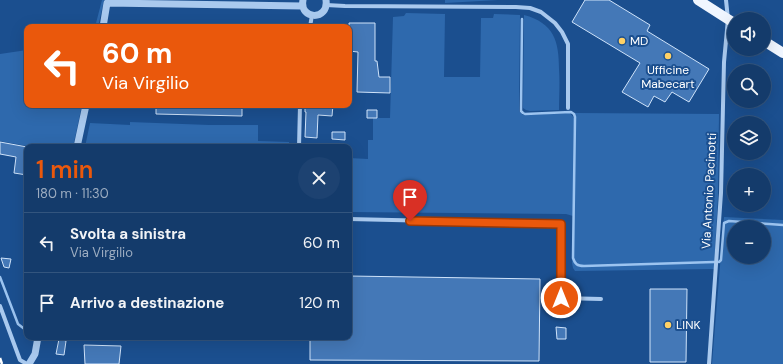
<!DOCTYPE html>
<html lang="it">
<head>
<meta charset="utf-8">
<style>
  body { margin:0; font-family:"DM Sans",sans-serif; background:#1d4271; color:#f1f3f6; height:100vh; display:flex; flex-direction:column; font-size:15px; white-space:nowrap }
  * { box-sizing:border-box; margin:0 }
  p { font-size:13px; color:#9dadc1 }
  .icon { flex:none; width:22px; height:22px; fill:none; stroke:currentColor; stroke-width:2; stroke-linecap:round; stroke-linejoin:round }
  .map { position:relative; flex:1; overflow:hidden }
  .sheet { position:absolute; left:24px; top:144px; width:328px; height:196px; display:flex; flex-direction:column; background:#143b6b; border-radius:8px; box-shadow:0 4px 16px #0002,0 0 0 1px #33557e }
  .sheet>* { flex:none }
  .banner { position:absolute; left:24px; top:24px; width:328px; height:84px; border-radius:8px; box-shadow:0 4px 16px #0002,0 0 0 1px #33557e; background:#ea580c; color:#fff; overflow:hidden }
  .buttons { position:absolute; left:727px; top:12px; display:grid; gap:8px }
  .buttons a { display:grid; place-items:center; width:44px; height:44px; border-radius:50%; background:#143b6b; box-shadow:0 4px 16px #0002,0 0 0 1px #33557e; font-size:20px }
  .pin { position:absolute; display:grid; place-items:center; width:34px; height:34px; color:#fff; margin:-41px -17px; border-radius:50% 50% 50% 0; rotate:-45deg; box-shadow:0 0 4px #0007 }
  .pin .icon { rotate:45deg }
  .me { position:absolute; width:44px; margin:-22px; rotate:0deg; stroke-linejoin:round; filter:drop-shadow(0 0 3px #0008) }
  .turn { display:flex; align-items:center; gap:14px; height:84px; padding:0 12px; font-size:18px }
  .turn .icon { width:52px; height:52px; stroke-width:2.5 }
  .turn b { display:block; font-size:28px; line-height:34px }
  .round { display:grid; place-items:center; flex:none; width:42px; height:42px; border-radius:21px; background:#1d4271 }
  .overview { display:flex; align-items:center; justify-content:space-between; height:68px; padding:0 12px }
  h1 { font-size:24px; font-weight:600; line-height:30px; color:#ea580c }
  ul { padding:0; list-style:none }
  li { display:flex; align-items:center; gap:12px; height:60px; padding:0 12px; border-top:1px solid #33557e }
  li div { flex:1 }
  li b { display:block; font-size:15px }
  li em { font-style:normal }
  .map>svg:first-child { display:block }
  .green { fill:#2e69ad; fill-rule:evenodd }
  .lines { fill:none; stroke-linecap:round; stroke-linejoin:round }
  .stream { stroke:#9cc4f0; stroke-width:2.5 }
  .building { fill:#4478b7; stroke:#cfe3fa }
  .minor { stroke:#a9c9ee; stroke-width:4 }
  .tertiary { stroke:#a9c9ee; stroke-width:7 }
  .primary { stroke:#f0f6ff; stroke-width:10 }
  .rail { stroke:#fff; stroke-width:2.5; stroke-dasharray:7 3; stroke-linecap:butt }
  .route-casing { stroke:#983908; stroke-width:10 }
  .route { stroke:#ea580c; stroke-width:7 }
  .poi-dot { fill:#ffd166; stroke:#1b4f8f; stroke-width:1.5 }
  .labels { text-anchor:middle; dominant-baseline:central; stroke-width:4; stroke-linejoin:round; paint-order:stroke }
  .poi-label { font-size:12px; fill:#fff; stroke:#1b4f8f; text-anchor:start }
  .street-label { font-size:12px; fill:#fff; stroke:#1b4f8f }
</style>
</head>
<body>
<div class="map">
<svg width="783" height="364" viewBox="0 0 783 364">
  <rect width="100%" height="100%" fill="#1b4f8f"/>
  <path class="green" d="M 102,0 L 104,0 L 98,27 L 95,27 Z
    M 445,0 L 498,0 L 445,3 Z
    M 406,13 L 445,14 L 444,77 L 480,77 L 481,18 L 493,18 L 494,14 L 520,15 L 519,111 L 523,115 L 527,115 L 570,113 L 574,118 L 573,183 L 575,113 L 719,114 L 718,197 L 714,269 L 575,271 L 573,268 L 572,263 L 573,216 L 566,214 L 349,212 L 349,158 L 368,159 L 368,140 L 373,140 L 373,118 L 390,118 L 393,17 L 404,16 Z
    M 524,15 C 554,23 559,41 559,69 C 560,83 559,97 559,110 L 530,111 L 526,110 L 523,108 Z
    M 27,50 L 27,105 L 82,105 L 73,147 L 32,147 L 0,141 L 0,54 Z
    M 130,122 L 209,125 L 258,125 L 258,141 L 289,142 L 289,147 L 85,147 L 90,123 L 130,125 Z
    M 724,217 L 783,220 L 783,364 L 712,364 ZM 734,227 L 764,227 L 764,257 L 734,257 Z"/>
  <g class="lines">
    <path class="stream" d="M 522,19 L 521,111 L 523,113 L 525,114 L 571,112 L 574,114 L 575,117 L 573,258 C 575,264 577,266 584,266 L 714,262
      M 719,262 L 721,260 L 724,223 L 729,221 L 783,225
      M 0,277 L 18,324 L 27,331"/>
  </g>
  <path class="building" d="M 585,0 L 609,0 L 650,25 L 647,31 L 709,69 L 689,102 L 672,92 L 665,102 L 654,96 L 648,107 L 622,92 L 640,63 L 572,22 Z
    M 349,23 L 375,23 L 375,61 L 377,61 L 379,77 L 390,77 L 390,93 L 357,92 L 358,52 L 349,51 Z
    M 156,105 L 242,105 L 242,116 L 156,114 Z
    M 305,105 L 333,105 L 332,116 L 318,115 L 317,138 L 305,137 L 306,112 L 305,112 Z
    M 367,110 L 377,110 L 377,118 L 367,118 Z
    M 332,132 L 345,132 L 345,140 L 332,139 Z
    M 0,142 L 27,147 L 24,162 L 27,162 L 27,175 L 14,173 L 16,157 L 0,154 Z
    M 1,258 L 11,259 L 9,268 L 4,267 Z
    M 349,276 L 540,279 L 539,361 L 310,360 L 310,337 L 349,337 Z
    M 650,289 L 687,289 L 686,362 L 650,362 Z
    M 556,327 L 566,328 L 566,339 L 557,339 Z
    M 59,339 L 66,341 L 64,355 L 56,354 Z
    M 84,345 L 121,346 L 119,364 L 85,364 Z"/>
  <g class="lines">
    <path class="minor" d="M 326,5 L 345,6 L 516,7 L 530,8 L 541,12 L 555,23 L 562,32 L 568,44 L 568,108
      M 310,27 L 312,15
      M 299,147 L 300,105
      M 349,219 L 561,224 L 561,298 L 601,299
      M 0,306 L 20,360 L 27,364
      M 709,364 L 721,193 L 724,62 L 728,19 L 726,0"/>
    <path class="tertiary" d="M 303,0 C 299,20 329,21 326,0
      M 103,27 L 107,3 L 302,6
      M 77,147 L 86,105
      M 29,364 L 35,354 L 38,337"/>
    <path class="primary" d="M 698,0 L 734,23
      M 764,41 L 783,53"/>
    <path class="rail" d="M 0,358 L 2,364"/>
  </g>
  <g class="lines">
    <g class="route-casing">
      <path id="route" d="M 410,221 L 561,224 L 561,298"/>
    </g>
    <use href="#route" class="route"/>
  </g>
  <g class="poi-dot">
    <circle cx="622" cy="41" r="4"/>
    <circle cx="668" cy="56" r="4"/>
    <circle cx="668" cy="325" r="4"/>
  </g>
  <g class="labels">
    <g class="poi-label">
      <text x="630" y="41">MD</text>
      <text x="668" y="70" text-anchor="middle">Ufficine<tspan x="668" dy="14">Mabecart</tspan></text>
      <text x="676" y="325">LINK</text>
    </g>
    <g class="street-label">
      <text transform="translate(709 191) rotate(-87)">Via Antonio Pacinotti</text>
    </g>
  </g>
</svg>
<div class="buttons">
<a><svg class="icon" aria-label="sound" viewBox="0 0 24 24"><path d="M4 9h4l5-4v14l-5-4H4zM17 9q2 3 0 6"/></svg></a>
<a><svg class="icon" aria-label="search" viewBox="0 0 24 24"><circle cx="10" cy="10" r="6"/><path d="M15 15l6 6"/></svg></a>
<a><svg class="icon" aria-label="layers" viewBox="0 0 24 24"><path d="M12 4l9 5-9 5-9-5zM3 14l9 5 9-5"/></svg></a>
<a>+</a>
<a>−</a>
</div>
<div class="pin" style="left:410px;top:221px;background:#d93025"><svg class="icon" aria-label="arrive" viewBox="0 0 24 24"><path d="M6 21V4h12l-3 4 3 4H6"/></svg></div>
<svg class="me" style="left:561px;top:298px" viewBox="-20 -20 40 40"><circle r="17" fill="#ea580c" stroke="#fff" stroke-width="3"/><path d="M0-11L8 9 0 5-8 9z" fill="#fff"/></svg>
<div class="banner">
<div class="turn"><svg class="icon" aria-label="left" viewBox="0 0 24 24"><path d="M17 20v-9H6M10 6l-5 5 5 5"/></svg><div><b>60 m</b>Via Virgilio</div></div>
</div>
<section class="sheet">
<div class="overview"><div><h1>1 min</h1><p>180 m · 11:30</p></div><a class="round"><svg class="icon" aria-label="close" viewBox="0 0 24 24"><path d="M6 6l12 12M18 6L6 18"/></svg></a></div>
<ul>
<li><svg class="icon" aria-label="left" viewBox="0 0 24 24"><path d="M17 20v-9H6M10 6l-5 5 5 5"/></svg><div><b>Svolta a sinistra</b><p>Via Virgilio</p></div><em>60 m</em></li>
<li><svg class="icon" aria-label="arrive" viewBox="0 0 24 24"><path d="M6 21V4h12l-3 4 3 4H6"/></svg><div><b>Arrivo a destinazione</b></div><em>120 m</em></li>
</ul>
</section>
</div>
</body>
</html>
